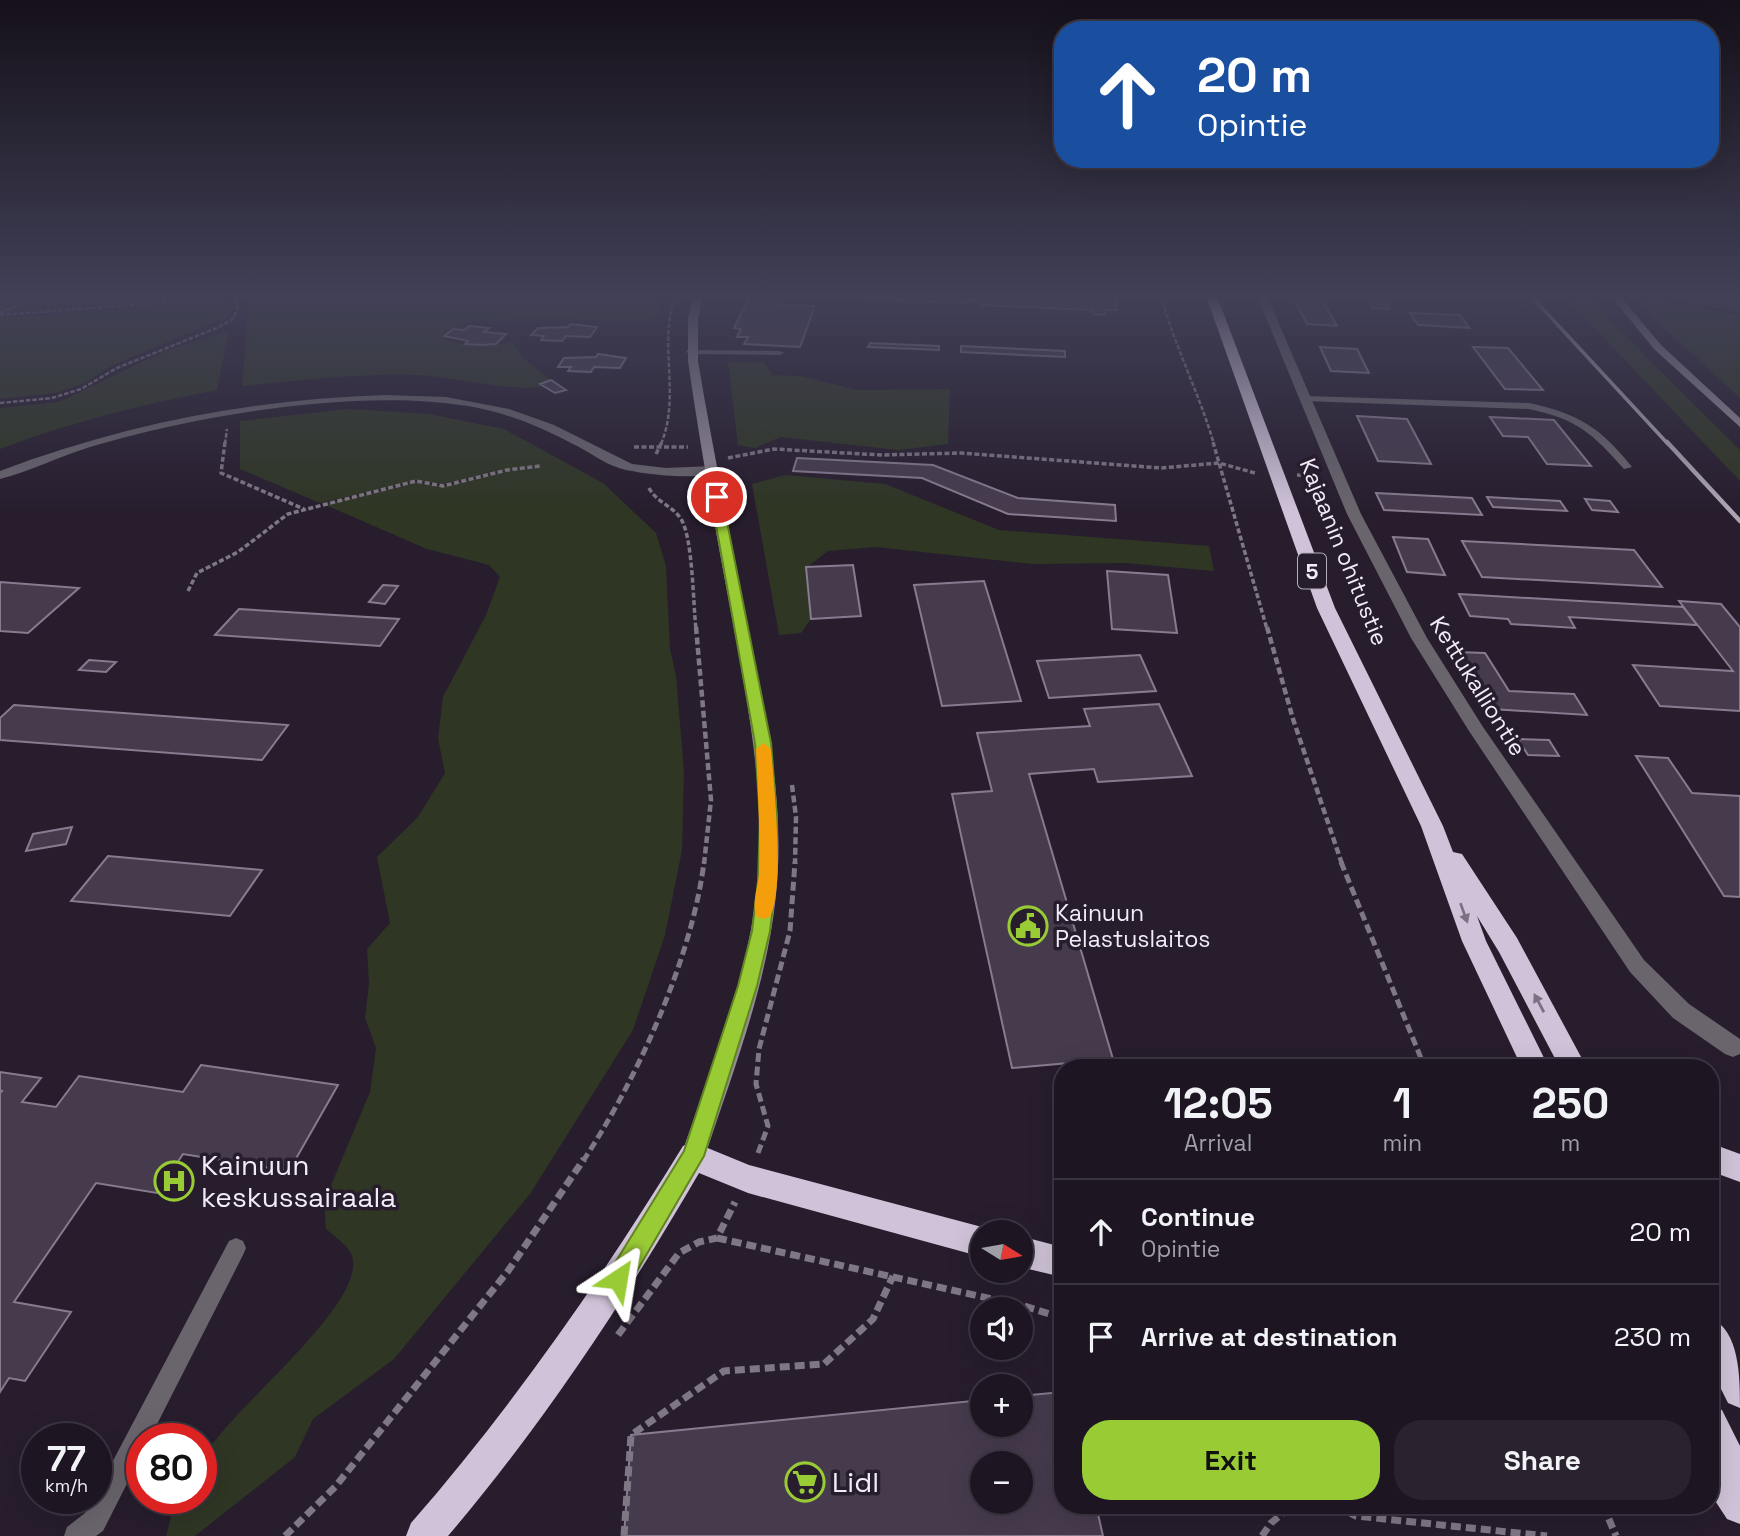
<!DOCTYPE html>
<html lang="en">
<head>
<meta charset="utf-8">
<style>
  body { margin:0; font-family:"Space Grotesk",sans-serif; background:#2a232f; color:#f1f3f6; height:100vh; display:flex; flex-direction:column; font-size:26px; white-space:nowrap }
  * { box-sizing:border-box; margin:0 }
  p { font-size:23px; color:#a09fa5 }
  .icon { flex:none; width:38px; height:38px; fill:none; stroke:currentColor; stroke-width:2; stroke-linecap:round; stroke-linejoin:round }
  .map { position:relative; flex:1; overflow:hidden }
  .drawer { position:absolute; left:1054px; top:1059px; width:665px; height:455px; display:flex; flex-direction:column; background:#1d1622; border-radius:28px; box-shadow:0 7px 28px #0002,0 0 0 2px #3b3540 }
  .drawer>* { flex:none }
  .banner { position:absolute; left:1054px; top:21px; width:665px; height:147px; border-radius:28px; box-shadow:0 7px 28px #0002,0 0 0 2px #3b3540; background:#1a4fa0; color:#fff; overflow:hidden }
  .needle { width:46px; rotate:101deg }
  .controls { position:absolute; left:970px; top:1220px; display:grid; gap:14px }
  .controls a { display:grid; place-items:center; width:63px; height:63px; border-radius:50%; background:#1d1622; box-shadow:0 7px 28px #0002,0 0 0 2px #3b3540; font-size:35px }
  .speed { position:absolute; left:21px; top:1423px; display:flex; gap:14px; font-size:35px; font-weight:700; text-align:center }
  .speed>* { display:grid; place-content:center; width:91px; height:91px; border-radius:50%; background:#1d1622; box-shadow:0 7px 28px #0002,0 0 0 2px #3b3540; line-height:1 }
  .speed small { font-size:18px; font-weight:400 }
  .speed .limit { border:10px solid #d22; background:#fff; color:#111 }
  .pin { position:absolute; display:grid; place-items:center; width:60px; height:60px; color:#fff; margin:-30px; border:4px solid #fff; border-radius:50%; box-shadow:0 2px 7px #0007 }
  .me { position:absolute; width:77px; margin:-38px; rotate:33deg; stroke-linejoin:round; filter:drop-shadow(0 0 5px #0008) }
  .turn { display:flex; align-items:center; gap:24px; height:147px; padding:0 28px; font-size:32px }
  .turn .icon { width:91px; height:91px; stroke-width:2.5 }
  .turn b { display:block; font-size:49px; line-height:60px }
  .eta { display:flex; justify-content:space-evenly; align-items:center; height:119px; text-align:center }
  .eta b { font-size:42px; font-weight:600; line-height:49px }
  .primary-button { display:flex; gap:14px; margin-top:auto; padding:14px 28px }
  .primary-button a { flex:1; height:80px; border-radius:28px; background:#99cb35; color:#111; font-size:28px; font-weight:600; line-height:80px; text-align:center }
  .primary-button a+a { background:#2a232f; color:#f1f3f6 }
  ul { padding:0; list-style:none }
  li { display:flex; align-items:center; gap:21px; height:105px; padding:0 28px; border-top:2px solid #3b3540 }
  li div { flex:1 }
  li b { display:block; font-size:26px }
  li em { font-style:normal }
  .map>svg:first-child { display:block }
  .green { fill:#2f3624 }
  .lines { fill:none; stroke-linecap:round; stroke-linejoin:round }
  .stream { fill:#081100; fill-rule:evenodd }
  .building { fill:#463b4d; stroke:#877b8f; stroke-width:2; fill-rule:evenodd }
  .path-far4 { stroke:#807785; stroke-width:2.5; stroke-dasharray:4.5 2; stroke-linecap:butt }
  .path-far3 { stroke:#807785; stroke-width:3.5; stroke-dasharray:5 2.5; stroke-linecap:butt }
  .path-far2 { stroke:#807785; stroke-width:4.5; stroke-dasharray:7 3.5; stroke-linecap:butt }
  .path-far1 { stroke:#807785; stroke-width:5; stroke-dasharray:9 4.5; stroke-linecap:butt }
  .path { stroke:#807785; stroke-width:7; stroke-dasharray:10 5; stroke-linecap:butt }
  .lane { fill:#6a656d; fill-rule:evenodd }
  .street { fill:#6a656d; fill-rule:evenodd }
  .secondary { fill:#938b99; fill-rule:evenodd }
  .highway { fill:#d0c3d9; fill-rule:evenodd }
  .rail-far1 { stroke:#ada5b2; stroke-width:3.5 }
  .rail { stroke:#ada5b2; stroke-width:4.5 }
  .oneway { fill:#7c7083 }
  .route { fill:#99cb35; stroke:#638422; stroke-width:2 }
  .slow { fill:#f59e0b }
  .labels { text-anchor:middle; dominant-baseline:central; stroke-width:7; stroke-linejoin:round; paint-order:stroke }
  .shield { fill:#271d2d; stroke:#b5aeba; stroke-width:2 }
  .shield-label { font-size:21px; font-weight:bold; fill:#f2ecf7 }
  .street-label { font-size:23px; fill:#f2ecf7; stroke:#271d2d }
  .poi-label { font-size:23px; fill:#f2ecf7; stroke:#271d2d; text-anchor:start }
  .near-poi-label { font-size:28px; fill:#f2ecf7; stroke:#271d2d; text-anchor:start }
</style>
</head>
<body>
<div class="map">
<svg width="1740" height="1536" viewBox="0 0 1740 1536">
  <rect width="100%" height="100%" fill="#271d2d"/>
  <path class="green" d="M 0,296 L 228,296 L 0,313 Z
    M 255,296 L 663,296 L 659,312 L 653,320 L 520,319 L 466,322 L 442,333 L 444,339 C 468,347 488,347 513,342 L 523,358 L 551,380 L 541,383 L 544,386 C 513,393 452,376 416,375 C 357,373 300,380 242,386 L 249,298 Z
    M 1564,296 L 1589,296 L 1602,313 L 1740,450 L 1740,481 Z
    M 1640,296 L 1740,296 L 1740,398 L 1651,316 Z
    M 229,301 L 234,306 L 227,317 L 111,366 L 85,383 L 56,393 L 0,399 L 0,318 Z
    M 229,331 L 217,390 C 143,404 71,422 0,449 L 0,408 L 59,402 L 165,351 Z
    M 728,362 L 764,362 L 772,375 L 801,376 L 856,390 L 950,389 L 948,444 L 898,450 L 781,437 L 755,448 L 738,445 Z
    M 348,409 L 429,414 L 504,429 L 603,483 L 656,533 L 666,566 L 670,649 L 676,676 L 684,771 L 682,850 L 665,935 L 633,1030 L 530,1194 L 394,1359 L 313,1419 L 295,1457 L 195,1536 L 166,1536 L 176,1498 L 201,1498 C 201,1487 198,1470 202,1461 C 223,1414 368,1305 352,1256 C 349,1246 334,1236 326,1229 L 324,1202 L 370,1092 L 376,1048 L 365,1018 L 369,984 L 367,949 L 390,923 L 377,857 L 418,817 L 445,773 L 438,738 L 443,697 L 486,615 L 500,577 L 489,565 L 427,549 L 323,504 L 415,482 L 443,486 L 515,469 L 443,484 L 416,481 L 320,503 L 240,469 L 240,421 Z
    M 785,475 L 885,484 L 999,530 L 1209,546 L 1214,571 L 1125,563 L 1033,564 L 876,547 L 828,551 L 806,568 L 811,619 L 801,633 L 779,635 L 752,484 Z"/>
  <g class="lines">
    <path class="stream" d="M 1666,299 L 1740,313 L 1740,315 L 1668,301 L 1666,301 Z"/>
  </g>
  <path class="building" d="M 750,296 L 783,296 L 780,305 L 815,306 L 800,347 L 744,344 L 748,337 L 737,337 L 741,329 L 734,328 Z
    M 796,296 L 1115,296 L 1117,310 L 1104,310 L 1105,315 L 1093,314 L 1092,310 L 980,305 L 981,301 L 966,300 L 966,303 Z
    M 1293,296 L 1320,296 L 1337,326 L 1307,324 Z
    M 1366,296 L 1381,296 L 1389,309 L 1373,308 Z
    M 1410,313 L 1460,315 L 1469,328 L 1418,325 Z
    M 570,324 L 597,327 L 590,337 L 566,336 L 562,341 L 541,340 L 544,336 L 531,335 L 538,328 L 568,327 Z
    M 469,326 L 489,328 L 484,332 L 506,334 L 496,344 L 482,345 L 465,344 L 468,341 L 444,336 L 453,329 L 465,330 Z
    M 870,343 L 939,346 L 939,350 L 868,347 Z
    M 961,346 L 1065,351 L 1065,357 L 961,352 Z
    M 1320,347 L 1357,349 L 1369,373 L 1331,371 Z
    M 1473,347 L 1508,348 L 1543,390 L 1505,389 Z
    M 598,354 L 626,358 L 620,368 L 594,367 L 591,372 L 568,371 L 571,367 L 558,367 L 564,358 L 596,357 Z
    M 551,380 L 566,390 L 555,393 L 540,384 Z
    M 1357,416 L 1407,419 L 1431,464 L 1378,461 Z
    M 1490,417 L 1554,420 L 1591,466 L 1547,464 L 1528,437 L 1503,436 Z
    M 797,458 L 933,465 L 1018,498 L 1115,505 L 1116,521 L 1008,514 L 922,478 L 793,471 Z
    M 1376,493 L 1472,498 L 1482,515 L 1384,510 Z
    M 1487,497 L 1560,501 L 1567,511 L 1493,507 Z
    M 1585,499 L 1610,501 L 1618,512 L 1592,510 Z
    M 1393,537 L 1428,539 L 1445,575 L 1407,572 Z
    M 1462,541 L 1634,550 L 1662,587 L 1482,577 Z
    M 853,565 L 861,616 L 811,619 L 806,567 Z
    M 1107,571 L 1168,575 L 1177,633 L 1112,629 Z
    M 984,581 L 1021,701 L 942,706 L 914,585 Z
    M 0,582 L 79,588 L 28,633 L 0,631 Z
    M 383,585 L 398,586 L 385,604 L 369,602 Z
    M 1459,594 L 1683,607 L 1697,625 L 1569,617 L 1575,628 L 1511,624 L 1508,619 L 1470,616 Z
    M 1679,601 L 1721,604 L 1740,627 L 1740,711 L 1660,706 L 1633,665 L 1733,671 Z
    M 239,609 L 399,619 L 380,646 L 215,635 Z
    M 1457,652 L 1485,653 L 1509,691 L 1574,694 L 1587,715 L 1492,709 Z
    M 1140,655 L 1156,691 L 1049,698 L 1037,661 Z
    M 89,660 L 116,662 L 106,672 L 79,670 Z
    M 1159,704 L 1192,776 L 1098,782 L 1094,769 L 1029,774 L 1113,1059 L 1012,1068 L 952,794 L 992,791 L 977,733 L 1090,726 L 1084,709 Z
    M 14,705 L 288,725 L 262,760 L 0,740 L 0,718 Z
    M 1518,739 L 1549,740 L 1559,756 L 1528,755 Z
    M 1636,756 L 1668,758 L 1692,793 L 1740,796 L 1740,897 L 1724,896 Z
    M 72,827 L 66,844 L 26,851 L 33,834 Z
    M 108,856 L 262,870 L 230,916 L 71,901 Z
    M 201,1065 L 338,1085 L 289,1171 L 183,1154 L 157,1193 L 96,1183 L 14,1302 L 71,1312 L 25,1381 L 9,1378 L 0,1392 L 0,1093 L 2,1091 L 0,1090 L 0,1072 L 41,1078 L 22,1102 L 56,1107 L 79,1076 L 183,1092 Z
    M 1062,1392 L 1062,1505 L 1096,1505 L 1103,1536 L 624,1536 L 631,1435 L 982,1400 L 982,1424 L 1020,1424 L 1020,1396 ZM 982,1463 L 1020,1463 L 1020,1502 L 982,1502 Z"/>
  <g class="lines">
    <path class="path-far4" d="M 1161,296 C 1175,347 1199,393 1214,444
      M 0,313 L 38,296
      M 0,315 L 255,296
      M 0,403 L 52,398 L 81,389 L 117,368 L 219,327 L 234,318 L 238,306 L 233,299
      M 225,444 L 227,429
      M 661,444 C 681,396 658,345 675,296"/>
    <path class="path-far3" d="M 225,442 L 221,473 L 304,509
      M 1213,442 L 1267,629
      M 634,447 L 688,447
      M 656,454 L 662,442
      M 728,458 L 774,449 L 882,455 L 961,453 L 1161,468 L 1219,463 L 1255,473
      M 1297,475 L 1316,476
      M 649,488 C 656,502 673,506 681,519 C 693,538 693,604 696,629
      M 188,591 L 197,573 L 238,552 L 288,514 L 416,481 L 443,486 L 507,470 L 540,466"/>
    <path class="path-far2" d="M 696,627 L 711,800 L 704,864
      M 1267,627 L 1293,719 L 1342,864
      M 792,785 L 796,817 L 795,864"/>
    <path class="path-far1" d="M 1341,862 L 1425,1068
      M 758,1153 L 768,1126 L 756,1084 L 759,1049 L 790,931 L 795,862
      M 583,1161 C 637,1080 692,958 704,862"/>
    <path class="path" d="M 717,1238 L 1024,1306 L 1062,1318
      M 618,1335 L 679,1253 L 699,1242 L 717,1238 L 735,1202
      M 1334,1505 L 1356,1516 L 1547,1536
      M 1603,1505 L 1616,1536
      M 285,1536 L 335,1487 L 508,1271 L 584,1159
      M 624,1536 L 631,1435 L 724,1371 L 824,1364 L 873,1319 L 893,1276
      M 1262,1536 L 1271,1523 L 1288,1509 L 1288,1505"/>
    <path class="lane" d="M 687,350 L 780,351 L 784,353 L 780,355 L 690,354 L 686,352 Z
      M 1307,396 L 1529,403 C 1579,414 1600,427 1632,467 L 1624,469 C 1592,433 1577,419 1529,409 L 1304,401 L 1304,397 Z
      M 236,1238 L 243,1241 L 246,1248 L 243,1255 L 150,1438 L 142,1438 L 142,1454 L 103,1531 L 96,1536 L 64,1536 L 67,1527 L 85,1513 L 93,1498 L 96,1498 L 96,1493 L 229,1241 Z"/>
    <path class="street" d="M 1257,296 L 1267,296 L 1361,514 L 1427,638 L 1483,727 L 1644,960 L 1689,1004 L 1740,1039 L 1740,1054 L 1733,1057 L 1725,1054 L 1673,1018 L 1630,972 L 1469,731 L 1411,638 L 1347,514 Z
      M 386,395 L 446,397 L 509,409 L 554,425 L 632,464 L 666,468 L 712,466 L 718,470 C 703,482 638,474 619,468 C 603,463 588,451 573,444 C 539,426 505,412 468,406 C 356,388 198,415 90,447 C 60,456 31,471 0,479 L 0,471 C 124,424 253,399 386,395 Z"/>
    <path class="secondary" d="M 693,296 L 703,296 L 698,318 L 698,361 C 712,445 729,528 745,612 C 764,705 786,800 776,895 C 767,985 733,1071 705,1156 L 702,1164 L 693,1168 L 684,1164 L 681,1156 C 710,1071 745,986 756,897 C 768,802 748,705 731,612 C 715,529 700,445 688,361 L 688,318 Z
      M 1611,296 L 1620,296 L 1661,345 L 1740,418 L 1740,427 L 1654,349 Z"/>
    <path class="highway" d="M 1206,296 L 1217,296 L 1335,608 L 1443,826 L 1453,852 L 1462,854 L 1517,938 L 1587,1068 L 1560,1068 L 1499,952 L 1477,916 L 1486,941 L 1549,1068 L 1522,1068 L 1462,941 L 1421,826 L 1317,608 Z
      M 693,1142 L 749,1165 L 982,1227 L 993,1232 L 982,1232 L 982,1257 L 748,1193 L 699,1173 C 625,1300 544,1423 448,1536 L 406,1536 L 411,1523 C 514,1405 601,1279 683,1146 Z
      M 1710,1143 L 1740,1154 L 1740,1182 L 1710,1171 Z
      M 1020,1236 L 1062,1247 L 1062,1277 L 1020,1267 Z
      M 1710,1317 C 1740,1331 1740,1377 1740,1408 L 1728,1403 L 1710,1367 Z
      M 1710,1405 L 1722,1410 L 1740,1446 L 1740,1524 L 1727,1519 L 1710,1493 Z"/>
    <path class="rail-far1" d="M 1531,296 L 1668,444"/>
    <path class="rail" d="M 1667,442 L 1740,521"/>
  </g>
  <defs><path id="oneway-solid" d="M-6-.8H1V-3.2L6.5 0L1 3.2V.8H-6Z" transform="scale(1.75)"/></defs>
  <g class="oneway">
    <use href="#oneway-solid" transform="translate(1464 913) rotate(70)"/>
    <use href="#oneway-solid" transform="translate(1539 1003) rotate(-118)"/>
  </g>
  <linearGradient id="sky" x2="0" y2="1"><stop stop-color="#151019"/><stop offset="0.58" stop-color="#414057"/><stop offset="1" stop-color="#414057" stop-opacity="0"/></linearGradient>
  <rect width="1740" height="511" fill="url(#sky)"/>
  <path class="route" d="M 717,493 L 722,497 L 771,743 L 777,819 L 776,881 L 770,931 L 757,986 L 704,1156 L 627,1288 L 618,1291 L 610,1288 L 607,1279 L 610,1271 L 684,1151 L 738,986 L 752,931 L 758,881 L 760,819 L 755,743 L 711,497 Z"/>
  <path class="slow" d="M 764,743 L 771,749 C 774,785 785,888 770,917 L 763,919 L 757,917 C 751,906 758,887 759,874 C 760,832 758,791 756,749 Z"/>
  <defs>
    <g id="civic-ring" transform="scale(2.0125)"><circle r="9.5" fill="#271d2d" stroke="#99cb35" stroke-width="1.5"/><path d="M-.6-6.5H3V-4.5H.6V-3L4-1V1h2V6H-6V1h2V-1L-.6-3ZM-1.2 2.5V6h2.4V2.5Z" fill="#99cb35"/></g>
    <g id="hospital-ring" transform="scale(2.0125)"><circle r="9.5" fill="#271d2d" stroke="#99cb35" stroke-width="1.5"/><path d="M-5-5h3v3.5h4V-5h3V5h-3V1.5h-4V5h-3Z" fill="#99cb35"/></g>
    <g id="supermarket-ring" transform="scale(2.0125)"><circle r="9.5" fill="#271d2d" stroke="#99cb35" stroke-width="1.5"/><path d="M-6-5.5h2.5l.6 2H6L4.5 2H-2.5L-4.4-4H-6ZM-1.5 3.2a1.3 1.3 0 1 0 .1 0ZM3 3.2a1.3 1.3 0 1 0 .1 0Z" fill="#99cb35"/></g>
  </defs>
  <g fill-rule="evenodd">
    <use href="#civic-ring" x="1028" y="926"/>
    <use href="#hospital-ring" x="174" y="1181"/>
    <use href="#supermarket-ring" x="805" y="1482"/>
  </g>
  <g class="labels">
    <rect class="shield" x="1298" y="553.5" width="28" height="35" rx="5"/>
    <g class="shield-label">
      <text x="1312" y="571">5</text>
    </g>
    <g class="street-label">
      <text transform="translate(1344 552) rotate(68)">Kajaanin ohitustie</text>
      <text transform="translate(1478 686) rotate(58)">Kettukalliontie</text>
    </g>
    <g class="poi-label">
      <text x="1055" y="913">Kainuun<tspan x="1055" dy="26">Pelastuslaitos</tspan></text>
    </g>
    <g class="near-poi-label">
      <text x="201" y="1165">Kainuun<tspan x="201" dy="32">keskussairaala</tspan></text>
      <text x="832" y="1482">Lidl</text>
    </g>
  </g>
</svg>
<div class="controls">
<a><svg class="needle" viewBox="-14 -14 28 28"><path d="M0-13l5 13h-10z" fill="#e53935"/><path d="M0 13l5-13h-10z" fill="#a09fa5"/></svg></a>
<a><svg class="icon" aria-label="sound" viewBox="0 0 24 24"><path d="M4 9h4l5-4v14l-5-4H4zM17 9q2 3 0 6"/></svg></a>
<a>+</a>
<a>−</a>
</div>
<div class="speed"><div>77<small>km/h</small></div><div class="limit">80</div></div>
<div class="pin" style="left:717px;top:497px;background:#d93025"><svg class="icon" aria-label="arrive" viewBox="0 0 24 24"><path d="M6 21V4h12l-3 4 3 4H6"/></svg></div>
<svg class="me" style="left:618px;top:1279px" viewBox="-20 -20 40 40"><path d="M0-17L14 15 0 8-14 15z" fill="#99cb35" stroke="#fff" stroke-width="4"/></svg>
<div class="banner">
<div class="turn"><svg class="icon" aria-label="ahead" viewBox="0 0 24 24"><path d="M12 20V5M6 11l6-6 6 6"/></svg><div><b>20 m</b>Opintie</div></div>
</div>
<section class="drawer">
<div class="eta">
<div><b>12:05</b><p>Arrival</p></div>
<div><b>1</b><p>min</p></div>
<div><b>250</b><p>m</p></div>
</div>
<ul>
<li><svg class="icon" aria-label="ahead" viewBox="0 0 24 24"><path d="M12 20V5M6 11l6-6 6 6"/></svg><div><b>Continue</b><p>Opintie</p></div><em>20 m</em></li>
<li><svg class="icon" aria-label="arrive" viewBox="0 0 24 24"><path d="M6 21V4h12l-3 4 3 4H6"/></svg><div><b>Arrive at destination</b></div><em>230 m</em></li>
</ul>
<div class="primary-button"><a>Exit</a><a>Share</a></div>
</section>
</div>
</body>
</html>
